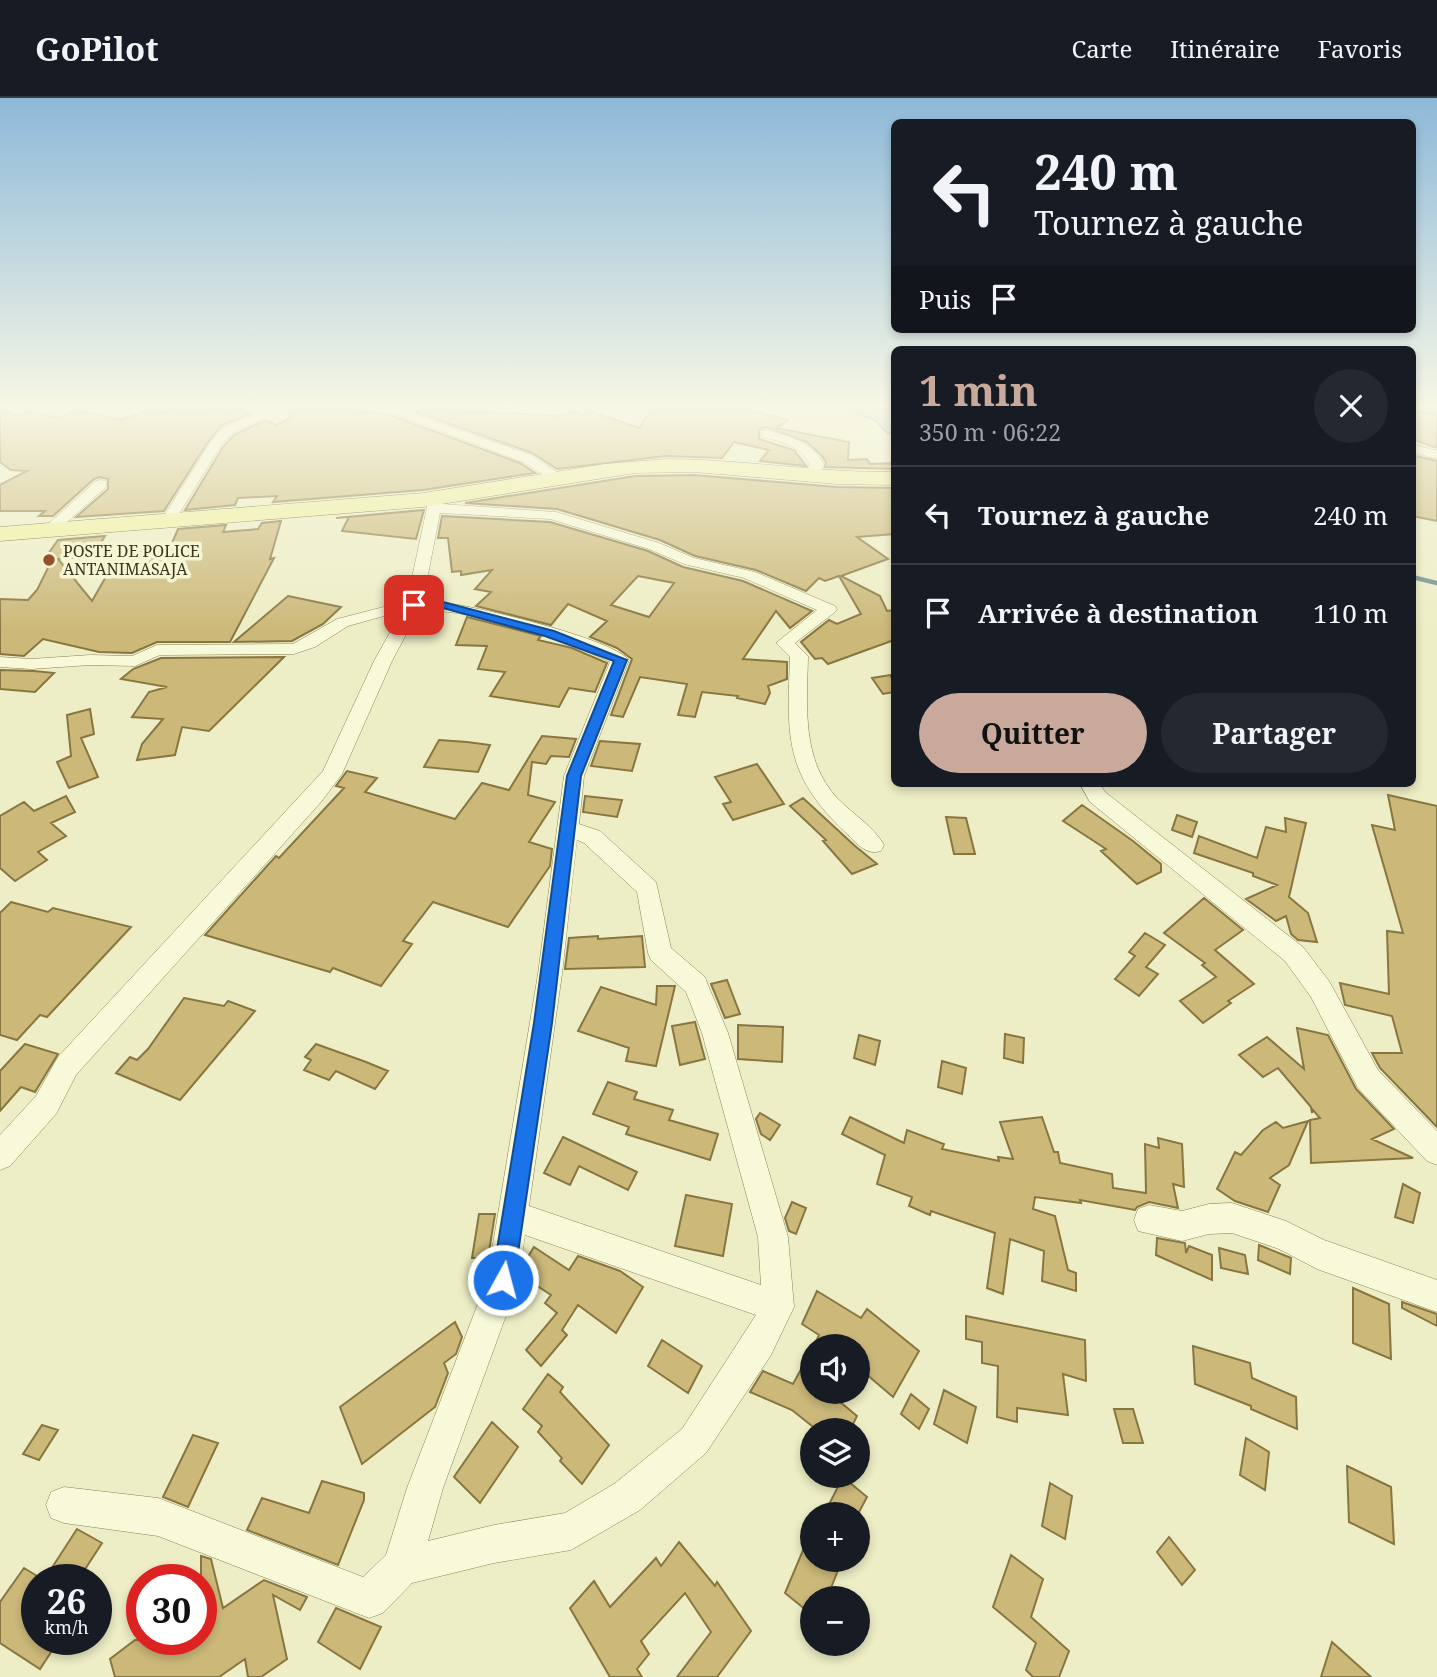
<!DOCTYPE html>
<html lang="fr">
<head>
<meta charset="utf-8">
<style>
  body { margin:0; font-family:"Noto Serif",serif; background:#242831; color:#f1f3f6; height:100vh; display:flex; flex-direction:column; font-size:26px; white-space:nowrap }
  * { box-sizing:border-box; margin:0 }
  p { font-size:23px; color:#9ea1a6 }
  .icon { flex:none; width:38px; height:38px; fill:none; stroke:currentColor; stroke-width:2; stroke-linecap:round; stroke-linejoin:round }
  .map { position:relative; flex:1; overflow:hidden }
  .panel { position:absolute; left:891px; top:248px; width:525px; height:441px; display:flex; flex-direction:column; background:#171b24; border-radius:10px; box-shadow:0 4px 10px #0003 }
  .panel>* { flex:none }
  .hud { position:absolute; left:891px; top:21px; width:525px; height:214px; border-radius:10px; box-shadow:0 4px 10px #0003; background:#171b24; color:#f1f3f6; overflow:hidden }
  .tools { position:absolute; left:800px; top:1236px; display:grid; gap:14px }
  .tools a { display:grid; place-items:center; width:70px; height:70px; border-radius:50%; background:#171b24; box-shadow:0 4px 10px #0003; font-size:35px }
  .speed { position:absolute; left:21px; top:1466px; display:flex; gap:14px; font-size:35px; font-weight:700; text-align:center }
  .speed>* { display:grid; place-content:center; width:91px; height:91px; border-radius:50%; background:#171b24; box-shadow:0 4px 10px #0003; line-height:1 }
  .speed small { font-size:18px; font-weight:400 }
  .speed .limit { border:10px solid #d22; background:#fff; color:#111 }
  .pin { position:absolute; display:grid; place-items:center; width:60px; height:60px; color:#fff; margin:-30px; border-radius:14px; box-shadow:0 4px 10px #0006 }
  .me { position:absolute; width:77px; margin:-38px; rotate:7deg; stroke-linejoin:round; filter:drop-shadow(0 0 5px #0008) }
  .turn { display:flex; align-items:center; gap:24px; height:147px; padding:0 28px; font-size:32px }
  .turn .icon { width:91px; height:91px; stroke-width:2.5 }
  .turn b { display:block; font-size:49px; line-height:60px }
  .then { display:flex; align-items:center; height:66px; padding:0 28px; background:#0003; gap:14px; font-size:26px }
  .round { display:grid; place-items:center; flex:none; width:74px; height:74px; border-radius:37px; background:#242831 }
  .overview { display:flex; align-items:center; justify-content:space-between; height:119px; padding:0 28px }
  h1 { font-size:42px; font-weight:700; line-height:52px; color:#c9a99b }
  .primary-button { display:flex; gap:14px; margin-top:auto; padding:14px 28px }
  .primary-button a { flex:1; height:80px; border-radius:42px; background:#c9a99b; color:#111; font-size:28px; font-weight:700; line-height:80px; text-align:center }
  .primary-button a+a { background:#242831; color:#f1f3f6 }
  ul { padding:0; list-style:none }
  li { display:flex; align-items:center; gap:21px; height:98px; padding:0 28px; border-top:2px solid #363941 }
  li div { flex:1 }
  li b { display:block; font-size:26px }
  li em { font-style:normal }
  header { display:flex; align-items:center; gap:42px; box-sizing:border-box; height:98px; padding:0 35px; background:#171b24; border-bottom:2px solid #363941 }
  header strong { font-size:33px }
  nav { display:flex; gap:38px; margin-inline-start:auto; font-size:24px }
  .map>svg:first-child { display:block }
  .water { fill:#a6c0c2; stroke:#6d8d90; stroke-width:2 }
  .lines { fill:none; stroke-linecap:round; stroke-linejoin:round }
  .stream { stroke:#6d8d90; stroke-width:4.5 }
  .building { fill:#ccb97a; stroke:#887640; stroke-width:2; fill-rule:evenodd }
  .minor-casing { stroke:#89835b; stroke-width:1 }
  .primary-casing { stroke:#574f2f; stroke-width:1 }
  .minor { fill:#f7f9d8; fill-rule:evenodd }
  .primary { fill:#eff19d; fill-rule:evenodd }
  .route { fill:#1a73e8; stroke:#114b97; stroke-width:2 }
  .poi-dot { fill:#984f2b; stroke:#f4f6d4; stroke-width:2.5 }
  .labels { text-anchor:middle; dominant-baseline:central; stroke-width:7; stroke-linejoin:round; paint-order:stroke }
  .far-poi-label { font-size:16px; fill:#39351f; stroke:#f4f6d4; text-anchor:start }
</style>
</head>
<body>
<header>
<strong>GoPilot</strong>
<nav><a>Carte</a><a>Itinéraire</a><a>Favoris</a></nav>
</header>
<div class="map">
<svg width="1437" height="1579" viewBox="0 0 1437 1579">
  <rect width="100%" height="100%" fill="#edeec5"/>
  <path class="water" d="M 843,311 L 894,311 L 894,338 L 885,333 L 874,321 Z"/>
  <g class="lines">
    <path class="stream" d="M 1412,479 L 1437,485"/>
  </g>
  <path class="building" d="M 153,311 L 162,314 L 172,311 L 181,313 L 240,311 L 250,316 L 222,327 L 208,344 L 164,413 L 76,419 L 108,391 L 108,381 L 100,379 L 94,381 L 53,418 L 39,418 L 45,413 L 0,413 L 0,387 L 27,373 L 11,372 L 0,364 L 0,312 L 18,318 L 29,313 L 59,320 L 79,312 L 120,322 Z
    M 292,311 L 341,311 L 387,316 L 520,365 L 535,375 L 423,392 L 273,404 L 277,398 L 238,400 L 235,407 L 185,412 L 223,349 L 234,337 L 266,322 L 276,327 L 288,321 Z
    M 424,311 L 562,318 L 573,313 L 582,317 L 590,313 L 639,330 L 652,311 L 746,311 L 788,322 L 776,330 L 849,344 L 848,362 L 867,361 L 870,366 L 894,365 L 894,371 L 825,369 L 826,364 L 821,357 L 807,344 L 766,329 L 759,331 L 759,341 L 794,352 L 806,368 L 760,363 L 769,352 L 734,344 L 722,360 L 666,358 L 557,371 L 532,355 L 416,314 Z
    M 1412,313 L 1437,316 L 1437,350 L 1412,341 Z
    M 1412,357 L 1437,363 L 1437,423 L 1412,418 Z
    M 694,377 L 837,389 L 894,390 L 894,436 L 857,439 L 888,461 L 841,478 L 880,498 L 887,513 L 894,512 L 894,542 L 828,566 L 822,560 L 815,561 L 801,544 L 829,522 L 837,526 L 861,516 L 839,478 L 825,483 L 819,480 L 806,493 L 756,472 L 695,458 L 660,442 L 557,411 L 465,405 L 635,378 Z
    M 424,412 L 416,441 L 342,433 L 349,419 L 336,420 Z
    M 442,418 L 550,424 L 648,453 L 683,469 L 743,483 L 812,513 L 790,530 L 776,513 L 743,561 L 787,564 L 787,581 L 768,588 L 770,595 L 765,606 L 737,600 L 738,598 L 702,594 L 695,619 L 678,617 L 687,586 L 640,579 L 623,619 L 611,617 L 632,561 L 617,550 L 590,539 L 607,523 L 568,506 L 551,527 L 476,508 L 491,494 L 475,491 L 492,472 L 461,477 L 461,473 L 452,474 L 448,440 L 438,440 ZM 638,478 L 674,485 L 649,519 L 611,507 Z
    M 281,423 L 270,461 L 274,460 L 230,544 L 157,544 L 132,555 L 99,554 L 43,541 L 24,558 L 0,556 L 0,501 L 28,502 L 37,492 L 52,462 L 43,463 L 58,442 L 105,438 L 93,458 L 58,461 L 92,503 L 119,456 L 169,452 L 178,431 L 226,427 L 223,434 L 258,431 L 262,425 Z
    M 288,498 L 341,509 L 323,526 L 292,543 L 234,544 Z
    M 467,519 L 541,538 L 538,542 L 572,550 L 607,565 L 595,594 L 569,590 L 559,609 L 490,598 L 505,574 L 478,571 L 487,548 L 456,547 Z
    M 284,559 L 209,633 L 182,629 L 175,657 L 137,662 L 142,646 L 163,621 L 132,619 L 149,594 L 167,589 L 121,581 L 133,571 L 161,560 Z
    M 0,572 L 34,573 L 54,575 L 35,594 L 0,591 Z
    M 890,577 L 894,584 L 894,594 L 883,596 L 872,580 Z
    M 90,611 L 94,636 L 81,640 L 98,679 L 69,690 L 57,664 L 71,658 L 67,617 Z
    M 542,638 L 576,641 L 569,659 L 551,658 L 546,666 L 532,664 L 528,697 L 555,704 L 529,744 L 552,751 L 550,768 L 508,829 L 433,804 L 403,843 L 412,846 L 381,888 L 333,870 L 330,874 L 205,837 L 276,758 L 279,760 L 344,690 L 336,688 L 347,673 L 377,680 L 365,694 L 455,721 L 482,685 L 509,692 Z
    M 439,642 L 467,644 L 490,647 L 478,674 L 424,669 Z
    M 600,643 L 640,646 L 632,673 L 591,668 Z
    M 757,666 L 784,706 L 733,722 L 723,706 L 731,704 L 715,679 Z
    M 1388,697 L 1437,708 L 1437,1029 L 1380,970 L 1372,955 L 1402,955 L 1392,918 L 1345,907 L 1340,885 L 1389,896 L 1387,833 L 1403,835 L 1372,727 L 1395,732 Z
    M 66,698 L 75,714 L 51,725 L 66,738 L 38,754 L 47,762 L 15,783 L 0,770 L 0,718 L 24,704 L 34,713 Z
    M 585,698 L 622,702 L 617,719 L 583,714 Z
    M 803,700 L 855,748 L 877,766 L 852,776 L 823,743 L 826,742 L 790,708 Z
    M 1082,707 L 1133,743 L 1161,766 L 1161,774 L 1137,786 L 1101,753 L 1106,751 L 1063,723 Z
    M 1177,717 L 1197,724 L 1192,739 L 1172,732 Z
    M 946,719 L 966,720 L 975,756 L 954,756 Z
    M 1285,720 L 1306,725 L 1289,799 L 1308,815 L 1317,844 L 1298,842 L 1291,836 L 1286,818 L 1276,823 L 1246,801 L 1277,787 L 1253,778 L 1253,775 L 1194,755 L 1199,738 L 1257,760 L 1266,729 L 1286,734 Z
    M 1204,800 L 1243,832 L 1215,852 L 1254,886 L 1228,903 L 1231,905 L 1203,925 L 1180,903 L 1216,879 L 1202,867 L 1205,865 L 1164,835 Z
    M 11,804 L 48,814 L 53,810 L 131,829 L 47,919 L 40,917 L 17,942 L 0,937 L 0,815 Z
    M 1145,835 L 1165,847 L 1146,869 L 1158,876 L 1139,898 L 1115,881 L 1135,858 L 1129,854 Z
    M 598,838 L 598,841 L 642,838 L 645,869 L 565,871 L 569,840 Z
    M 727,882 L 740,916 L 725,920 L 711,886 Z
    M 657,888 L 675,888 L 656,968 L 626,963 L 629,950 L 578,933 L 601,889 L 656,907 Z
    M 184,900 L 224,908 L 228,903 L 255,913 L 180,1002 L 116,975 L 130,959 L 137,962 L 148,951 Z
    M 695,924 L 705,961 L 680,967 L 672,928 Z
    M 738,927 L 783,929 L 782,964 L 738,961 Z
    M 1297,930 L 1328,937 L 1356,991 L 1394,1031 L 1372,1041 L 1413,1060 L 1311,1065 L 1310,1022 L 1320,1020 L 1313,1012 L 1312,1015 L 1311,1009 L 1278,970 L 1263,979 L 1239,957 L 1267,939 L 1304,971 Z
    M 1005,936 L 1024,940 L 1023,965 L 1004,960 Z
    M 859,937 L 880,943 L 875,967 L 854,960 Z
    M 25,946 L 58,956 L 35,994 L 21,989 L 0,1013 L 0,973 Z
    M 316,946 L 366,964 L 388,973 L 375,991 L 336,973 L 329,982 L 304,972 L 311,962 L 305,959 Z
    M 942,963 L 966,970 L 962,996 L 938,989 Z
    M 608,984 L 637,994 L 634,1001 L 673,1012 L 669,1022 L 718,1036 L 710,1062 L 626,1036 L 629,1029 L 593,1016 Z
    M 760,1015 L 780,1027 L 770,1042 L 761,1036 L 756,1021 Z
    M 850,1019 L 904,1045 L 907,1032 L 944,1046 L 942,1051 L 999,1063 L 998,1059 L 1013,1061 L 1000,1024 L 1042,1019 L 1054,1054 L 1058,1054 L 1060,1065 L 1112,1076 L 1113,1090 L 1146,1095 L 1145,1046 L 1159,1050 L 1158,1040 L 1182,1046 L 1184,1089 L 1173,1086 L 1178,1110 L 1149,1104 L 1137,1109 L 1135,1112 L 1080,1102 L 1081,1105 L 1035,1099 L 1033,1111 L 1055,1118 L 1068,1172 L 1076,1175 L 1076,1193 L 1042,1183 L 1044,1153 L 1010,1141 L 1003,1196 L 987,1190 L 995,1135 L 931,1113 L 930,1117 L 909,1108 L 912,1099 L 877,1086 L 885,1057 L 842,1036 Z
    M 1308,1023 L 1289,1067 L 1270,1080 L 1280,1087 L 1268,1114 L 1235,1103 L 1217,1091 L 1235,1054 L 1241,1057 L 1263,1032 L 1276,1024 L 1283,1030 Z
    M 563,1039 L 637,1074 L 628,1092 L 579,1068 L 570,1087 L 544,1075 Z
    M 1403,1086 L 1420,1095 L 1413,1125 L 1395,1119 Z
    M 686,1097 L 732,1106 L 723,1158 L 675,1148 Z
    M 792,1104 L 806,1110 L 796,1136 L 789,1133 L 785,1120 Z
    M 479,1116 L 495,1116 L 488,1160 L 472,1160 Z
    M 1157,1140 L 1185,1145 L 1186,1155 L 1189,1148 L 1212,1157 L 1212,1182 L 1156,1157 Z
    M 1259,1147 L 1291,1160 L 1290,1176 L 1258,1162 Z
    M 534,1149 L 569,1172 L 578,1158 L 620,1173 L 643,1189 L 616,1235 L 578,1207 L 562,1232 L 567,1237 L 541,1268 L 526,1252 L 557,1215 L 545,1205 L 551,1197 L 522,1178 L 524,1165 Z
    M 1219,1150 L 1245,1157 L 1248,1176 L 1221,1170 Z
    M 1353,1190 L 1389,1206 L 1391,1261 L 1353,1245 Z
    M 817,1193 L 861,1220 L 867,1211 L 919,1253 L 893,1299 L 858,1269 L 858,1248 L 814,1248 L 819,1237 L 802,1226 Z
    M 1402,1204 L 1437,1216 L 1437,1228 L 1402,1210 Z
    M 966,1218 L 1085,1242 L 1086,1283 L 1063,1276 L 1068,1317 L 1017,1310 L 1017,1324 L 997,1319 L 998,1268 L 982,1265 L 982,1244 L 966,1241 Z
    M 455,1224 L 462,1239 L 456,1256 L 444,1265 L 448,1275 L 435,1309 L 362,1366 L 340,1309 Z
    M 662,1242 L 702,1268 L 688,1295 L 648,1268 Z
    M 1193,1248 L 1250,1265 L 1252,1280 L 1296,1299 L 1297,1331 L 1251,1311 L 1251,1308 L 1195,1286 Z
    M 812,1251 L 812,1293 L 845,1293 L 839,1303 L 857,1318 L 850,1332 L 817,1332 L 792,1312 L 750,1294 L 763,1273 L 793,1286 Z
    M 548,1276 L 563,1289 L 560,1294 L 609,1347 L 582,1386 L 560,1363 L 562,1360 L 538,1334 L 542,1328 L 523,1311 Z
    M 944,1292 L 976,1309 L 967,1345 L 934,1326 Z
    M 911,1296 L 929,1311 L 919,1331 L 901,1316 Z
    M 1114,1311 L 1133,1311 L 1143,1345 L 1123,1345 Z
    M 492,1324 L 518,1349 L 480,1405 L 454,1379 Z
    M 42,1327 L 58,1332 L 39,1362 L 23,1356 Z
    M 193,1337 L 218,1345 L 188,1409 L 163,1399 Z
    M 1246,1340 L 1269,1354 L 1265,1392 L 1240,1377 Z
    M 1347,1368 L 1391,1389 L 1394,1446 L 1349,1424 Z
    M 843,1379 L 867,1399 L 858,1416 L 824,1416 Z
    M 322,1383 L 364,1395 L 364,1402 L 338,1467 L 247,1432 L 262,1400 L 309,1415 Z
    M 1050,1385 L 1072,1398 L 1065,1441 L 1042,1428 Z
    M 77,1431 L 102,1445 L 78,1482 L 44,1482 Z
    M 812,1431 L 812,1461 L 832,1461 L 840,1467 L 827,1500 L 812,1500 L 812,1517 L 785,1495 Z
    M 1169,1439 L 1195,1472 L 1182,1487 L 1157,1454 Z
    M 679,1444 L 715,1488 L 717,1484 L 751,1533 L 717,1579 L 677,1579 L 711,1534 L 685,1495 L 641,1543 L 649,1556 L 637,1571 L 642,1579 L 610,1579 L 570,1510 L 594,1483 L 610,1509 L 656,1460 L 661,1468 Z
    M 1011,1457 L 1043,1481 L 1031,1519 L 1069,1553 L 1059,1579 L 1033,1579 L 1026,1572 L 1036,1545 L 993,1509 Z
    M 201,1458 L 211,1461 L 223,1510 L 264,1482 L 307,1499 L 300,1512 L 273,1497 L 287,1561 L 261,1579 L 248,1579 L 245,1561 L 219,1579 L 115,1579 L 110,1561 L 135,1542 L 201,1542 Z
    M 24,1470 L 37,1478 L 37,1542 L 59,1542 L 40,1571 L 0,1545 L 0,1504 Z
    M 336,1510 L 381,1529 L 360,1571 L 318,1544 Z
    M 1332,1544 L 1371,1579 L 1321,1579 Z"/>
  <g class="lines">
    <g class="minor-casing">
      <path id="minor" d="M 268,311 L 284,311 L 232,335 L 221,347 L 174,424 L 164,424 L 162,421 L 210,345 L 224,329 Z
        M 382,311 L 400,311 L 531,357 L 564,379 L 562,382 L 552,382 L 521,363 Z
        M 765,332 C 790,338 810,343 824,366 L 817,380 L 807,380 L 805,377 L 810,366 C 800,347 780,343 761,339 L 761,333 Z
        M 1412,346 L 1437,353 L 1437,361 L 1412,354 Z
        M 101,382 L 106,383 L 106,389 L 56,434 L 46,434 L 44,431 L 46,428 L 96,383 Z
        M 436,396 L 443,400 L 442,406 L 556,414 L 659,445 L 694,460 L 755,474 L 835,508 L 837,511 L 835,514 L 795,545 L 808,558 C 807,608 801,662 838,701 C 853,716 874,729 884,747 L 881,753 C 865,758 856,744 845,734 C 784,676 787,638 790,559 L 776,545 L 817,512 L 744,480 L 684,466 L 649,451 L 550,421 L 440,415 L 423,502 C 457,503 610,539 629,562 L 584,678 L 579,726 L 600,733 L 656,784 L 671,850 L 705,879 L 708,887 L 728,935 L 788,1139 L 794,1209 L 771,1257 L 706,1355 L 640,1412 L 571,1452 L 494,1465 L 412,1485 L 383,1515 L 369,1520 L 158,1438 L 64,1425 L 51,1420 L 46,1407 L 51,1394 L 64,1389 L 158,1400 L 363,1479 L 386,1457 L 407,1390 L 487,1182 L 538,876 L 564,678 L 610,564 C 553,537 483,513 419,512 L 392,563 L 342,676 L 321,704 L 76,977 L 56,1016 L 10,1068 L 0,1072 L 0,1037 L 36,998 L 58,959 L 323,673 L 374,563 L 402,513 L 348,528 L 315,549 L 294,556 L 160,557 L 135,568 L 90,567 L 31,571 L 0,569 L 0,559 L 31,561 L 90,557 L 132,558 L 157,547 L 293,546 L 337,521 L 407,503 L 429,400 ZM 577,742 L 584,745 L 637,794 L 648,855 L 651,862 L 686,894 L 702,935 L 758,1139 L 761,1187 L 529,1108 L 562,876 ZM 525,1137 L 756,1217 L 682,1331 L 614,1386 L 565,1415 L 494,1427 L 428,1443 L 443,1390 L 519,1182 Z
        M 1080,686 L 1100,686 L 1105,694 L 1303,849 L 1329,883 L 1378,972 L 1437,1033 L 1437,1067 L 1427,1063 L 1358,990 L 1311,899 L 1285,863 L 1090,704 Z
        M 1232,1105 L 1286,1123 L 1324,1142 L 1437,1182 L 1437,1214 L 1317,1171 L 1279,1151 L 1232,1135 L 1209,1136 L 1182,1143 L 1138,1133 L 1134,1122 L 1138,1111 L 1149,1107 L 1182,1113 L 1209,1106 Z"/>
    </g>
    <g class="primary-casing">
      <path id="primary" d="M 666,361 C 742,361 818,375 894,374 L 894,387 L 837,386 L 694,374 L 635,375 L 423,409 L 0,443 L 0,429 L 423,395 L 605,366 Z"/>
    </g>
    <use href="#minor" class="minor"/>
    <use href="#primary" class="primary"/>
  </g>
  <linearGradient id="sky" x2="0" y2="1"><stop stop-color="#8db9d9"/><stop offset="0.58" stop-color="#f7f7e5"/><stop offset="1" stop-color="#f7f7e5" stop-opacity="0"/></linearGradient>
  <rect width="1437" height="532" fill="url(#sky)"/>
  <path class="route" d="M 414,503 L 443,504 L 554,533 L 627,562 L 581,678 L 552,925 L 514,1182 L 511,1189 L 503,1193 L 495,1189 L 492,1182 L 534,925 L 567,678 L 614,563 L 545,538 L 443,510 L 410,509 L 408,507 Z"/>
  <circle class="poi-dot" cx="49" cy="462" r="7"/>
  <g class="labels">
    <g class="far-poi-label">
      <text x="63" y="453">POSTE DE POLICE<tspan x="63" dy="18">ANTANIMASAJA</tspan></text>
    </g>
  </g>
</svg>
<div class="tools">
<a><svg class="icon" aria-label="sound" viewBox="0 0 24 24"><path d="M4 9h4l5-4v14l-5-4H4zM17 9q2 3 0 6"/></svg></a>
<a><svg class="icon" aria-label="layers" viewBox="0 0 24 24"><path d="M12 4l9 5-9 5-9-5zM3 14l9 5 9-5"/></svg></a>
<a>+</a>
<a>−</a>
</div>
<div class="speed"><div>26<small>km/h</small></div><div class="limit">30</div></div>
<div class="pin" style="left:414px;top:507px;background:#d93025"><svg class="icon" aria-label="arrive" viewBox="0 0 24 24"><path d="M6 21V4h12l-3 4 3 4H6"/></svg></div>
<svg class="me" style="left:503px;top:1182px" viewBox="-20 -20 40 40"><circle r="17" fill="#1a73e8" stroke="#fff" stroke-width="3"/><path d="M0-11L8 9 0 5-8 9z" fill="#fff"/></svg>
<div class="hud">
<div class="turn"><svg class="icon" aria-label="left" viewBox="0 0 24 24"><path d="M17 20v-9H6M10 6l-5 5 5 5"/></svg><div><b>240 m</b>Tournez à gauche</div></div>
<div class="then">Puis<svg class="icon" aria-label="arrive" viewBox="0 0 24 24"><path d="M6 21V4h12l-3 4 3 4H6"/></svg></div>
</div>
<section class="panel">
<div class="overview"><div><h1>1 min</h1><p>350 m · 06:22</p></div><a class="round"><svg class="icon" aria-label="close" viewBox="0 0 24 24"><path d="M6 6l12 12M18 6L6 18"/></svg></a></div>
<ul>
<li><svg class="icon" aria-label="left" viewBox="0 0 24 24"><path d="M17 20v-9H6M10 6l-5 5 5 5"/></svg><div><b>Tournez à gauche</b></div><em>240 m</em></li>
<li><svg class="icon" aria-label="arrive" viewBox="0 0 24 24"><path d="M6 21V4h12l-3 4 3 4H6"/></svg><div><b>Arrivée à destination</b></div><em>110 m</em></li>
</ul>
<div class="primary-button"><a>Quitter</a><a>Partager</a></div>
</section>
</div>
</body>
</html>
